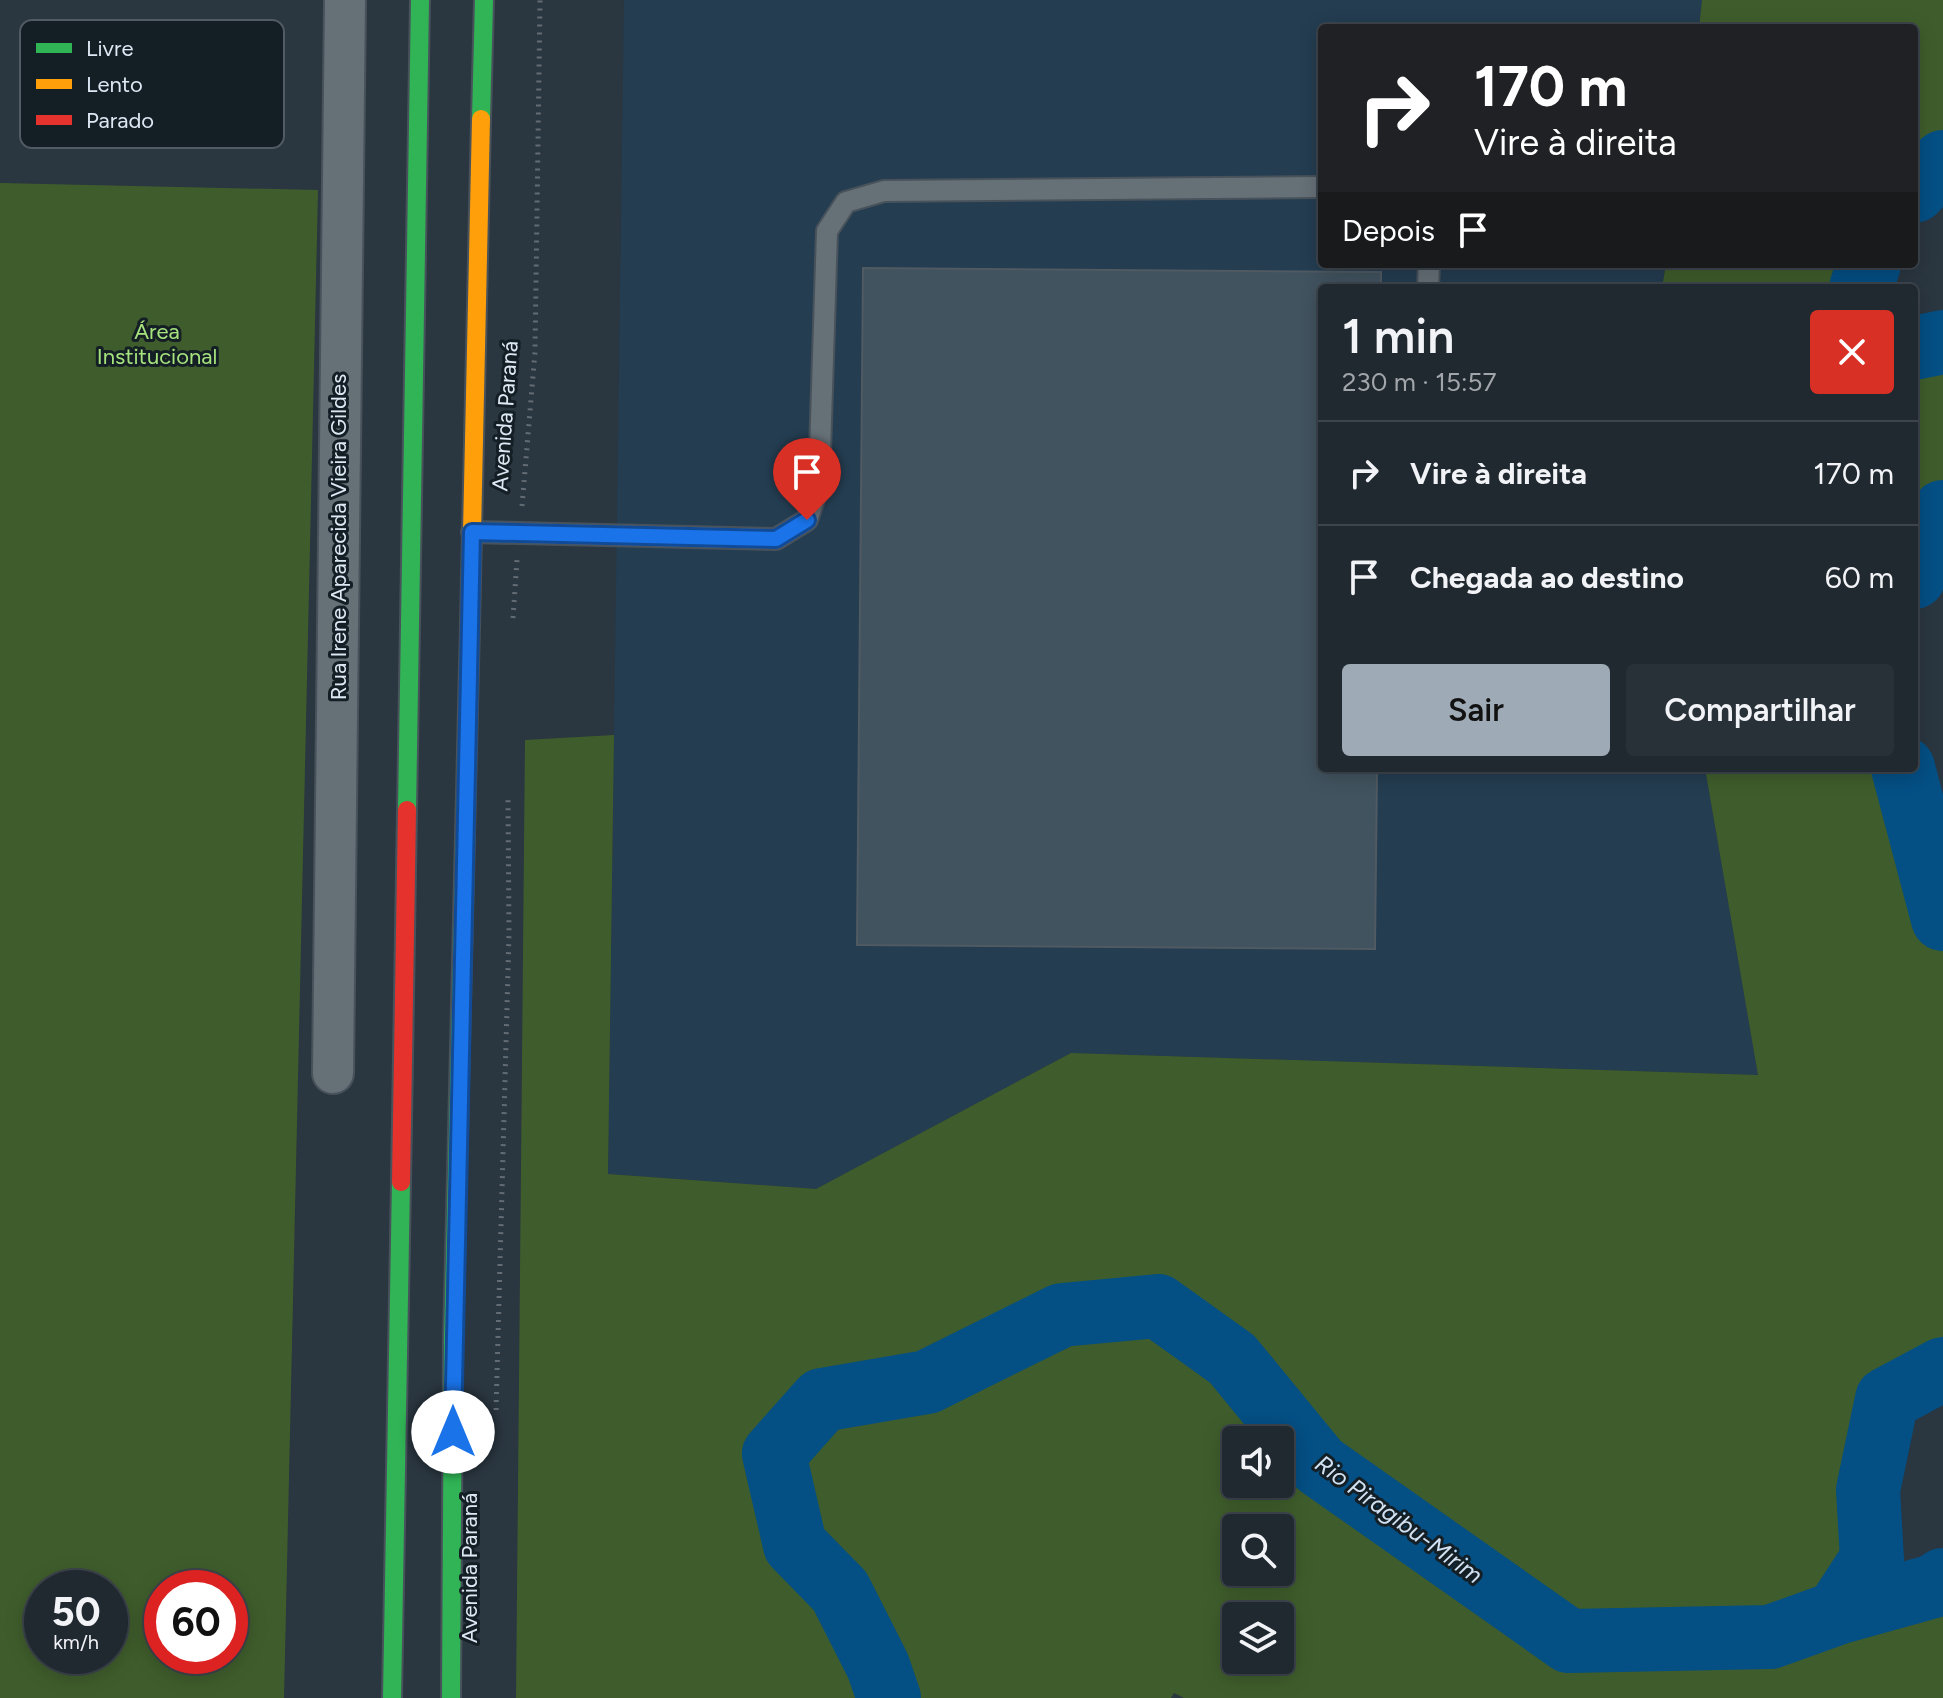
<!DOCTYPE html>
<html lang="pt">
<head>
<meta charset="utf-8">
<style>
  body { margin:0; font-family:Figtree,sans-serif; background:#283038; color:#f1f3f6; height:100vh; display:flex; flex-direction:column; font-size:30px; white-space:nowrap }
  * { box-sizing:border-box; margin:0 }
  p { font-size:26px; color:#a2a6ab }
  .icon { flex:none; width:44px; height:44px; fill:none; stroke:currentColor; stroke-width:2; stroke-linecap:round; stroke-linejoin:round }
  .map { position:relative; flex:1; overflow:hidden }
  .panel { position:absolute; left:1318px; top:284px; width:600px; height:488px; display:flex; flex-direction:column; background:#202830; border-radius:8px; box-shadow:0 4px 20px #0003,0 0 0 2px #3d444c }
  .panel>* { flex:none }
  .banner { position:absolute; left:1318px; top:24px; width:600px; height:244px; border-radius:8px; box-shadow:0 4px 20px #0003,0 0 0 2px #3d444c; background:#202124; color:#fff; overflow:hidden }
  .fabs { position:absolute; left:1222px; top:1426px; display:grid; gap:16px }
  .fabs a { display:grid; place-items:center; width:72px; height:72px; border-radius:8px; background:#202830; box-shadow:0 4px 20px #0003,0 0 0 2px #3d444c; font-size:40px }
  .speed { position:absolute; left:24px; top:1570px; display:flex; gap:16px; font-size:40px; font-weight:700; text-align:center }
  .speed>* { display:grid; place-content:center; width:104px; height:104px; border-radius:50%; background:#202830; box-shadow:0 4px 20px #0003,0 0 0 2px #3d444c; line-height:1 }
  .speed small { font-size:20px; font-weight:400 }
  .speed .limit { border:12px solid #d22; background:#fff; color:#111 }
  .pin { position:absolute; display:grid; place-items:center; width:68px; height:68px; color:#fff; margin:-82px -34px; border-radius:50% 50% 50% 0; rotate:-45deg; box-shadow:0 0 8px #0007 }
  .pin .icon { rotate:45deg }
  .me { position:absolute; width:88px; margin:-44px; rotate:0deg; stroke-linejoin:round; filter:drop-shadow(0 0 6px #0008) }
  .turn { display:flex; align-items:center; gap:28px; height:168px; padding:0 24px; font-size:36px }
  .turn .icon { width:104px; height:104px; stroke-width:2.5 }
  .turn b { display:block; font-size:56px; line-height:68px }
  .then { display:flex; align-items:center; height:76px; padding:0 24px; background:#0003; gap:16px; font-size:30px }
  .round { display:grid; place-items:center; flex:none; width:84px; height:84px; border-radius:8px; background:#283038 }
  .headline { display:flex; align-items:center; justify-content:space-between; height:136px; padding:0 24px }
  h1 { font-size:48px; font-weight:600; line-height:60px }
  .button { display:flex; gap:16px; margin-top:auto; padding:16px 24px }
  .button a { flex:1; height:92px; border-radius:8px; background:#9eaab5; color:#111; font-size:32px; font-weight:600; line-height:92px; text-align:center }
  .button a+a { background:#283038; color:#f1f3f6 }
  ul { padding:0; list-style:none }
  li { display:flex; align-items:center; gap:24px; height:104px; padding:0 24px; border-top:2px solid #3d444c }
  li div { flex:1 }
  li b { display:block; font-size:30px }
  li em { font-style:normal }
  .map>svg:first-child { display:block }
  .built { fill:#243d51 }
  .green { fill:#3f5d2c; fill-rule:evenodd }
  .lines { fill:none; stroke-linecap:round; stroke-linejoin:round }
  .river { stroke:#044f84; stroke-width:64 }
  .building { fill:#41535f; stroke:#505a62; stroke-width:2 }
  .lane-casing { stroke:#48525b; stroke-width:24 }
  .street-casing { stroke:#48525b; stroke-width:44 }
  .fast-casing { stroke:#48525b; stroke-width:22 }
  .slow-casing { stroke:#48525b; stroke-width:22 }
  .jam-casing { stroke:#48525b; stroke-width:22 }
  .path { stroke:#636c73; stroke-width:5; stroke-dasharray:2 6; stroke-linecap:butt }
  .lane { stroke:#667077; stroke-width:20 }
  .street { stroke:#667077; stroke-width:40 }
  .fast { stroke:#30b455; stroke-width:18 }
  .slow { stroke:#ff9f0a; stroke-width:18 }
  .jam { stroke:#e5322d; stroke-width:18 }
  .route-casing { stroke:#114b97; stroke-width:20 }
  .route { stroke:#1a73e8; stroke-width:14 }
  .labels { text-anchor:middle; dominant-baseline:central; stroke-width:6; stroke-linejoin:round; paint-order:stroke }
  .park-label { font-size:22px; fill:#a6e37d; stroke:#141e25 }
  .street-label { font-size:22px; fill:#dce9f4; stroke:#141e25 }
  .water-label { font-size:24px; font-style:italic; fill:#d2e2f3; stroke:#141e25 }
  .key { fill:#141e25; stroke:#505b63; stroke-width:2 }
  .key-label { font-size:22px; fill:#dce9f4 }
</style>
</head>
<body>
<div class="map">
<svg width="1943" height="1698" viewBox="0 0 1943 1698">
  <rect width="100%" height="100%" fill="#2a3640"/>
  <path class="built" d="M 624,0 L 1702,0 L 1699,28 L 1322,28 L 1322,264 L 1666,264 L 1662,288 L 1322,288 L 1322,768 L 1705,768 L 1758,1075 L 1071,1053 L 816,1189 L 608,1174 Z"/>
  <path class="green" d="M 1702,0 L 1943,0 L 1943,162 L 1914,191 L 1914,28 L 1699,28 Z
    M 0,183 L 318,190 L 284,1698 L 0,1698 ZM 110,1588 L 110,1656 L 42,1656 L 42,1588 ZM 230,1588 L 230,1656 L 162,1656 L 162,1588 Z
    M 1666,264 L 1869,264 L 1861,288 L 1662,288 Z
    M 1943,342 L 1943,512 L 1914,577 L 1914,348 Z
    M 614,735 L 608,1174 L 816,1189 L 1071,1053 L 1758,1075 L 1705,768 L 1903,768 L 1943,919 L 1943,1369 L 1887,1399 L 1868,1490 L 1872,1559 L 1837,1612 L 1934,1586 L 1943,1580 L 1943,1698 L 1184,1698 L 1174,1693 L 1171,1698 L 516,1698 L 525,740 ZM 1280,1440 L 1280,1484 L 1236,1484 L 1236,1440 ZM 1280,1528 L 1280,1572 L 1236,1572 L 1236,1528 ZM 1280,1616 L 1280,1660 L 1236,1660 L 1236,1616 Z"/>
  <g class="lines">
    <path class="river" d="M 1914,191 L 1943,162
      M 1861,288 L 1869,264
      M 1914,348 L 1943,342
      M 1914,577 L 1943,512
      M 1903,768 L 1943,919
      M 1837,1613 L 1872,1559 L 1868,1490 L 1887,1399 L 1943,1369
      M 889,1698 L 878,1666 L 840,1591 L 795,1545 L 774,1454 L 822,1400 L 927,1382 L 1062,1315 L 1158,1306 L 1232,1359 L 1319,1465 L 1569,1641 L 1770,1637 L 1837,1613 L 1934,1586 L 1943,1580"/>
  </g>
  <path class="building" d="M 863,268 L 1381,272 L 1381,288 L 1322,288 L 1322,768 L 1377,768 L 1375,949 L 857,945 Z"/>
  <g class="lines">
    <g class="lane-casing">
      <path id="lane" d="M 1428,288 L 1429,264
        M 472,532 L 776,539 L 807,520 L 819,484 L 827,231 L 846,202 L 884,191 L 1322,187"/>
    </g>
    <g class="street-casing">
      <path id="street" d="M 333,1073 L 345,0"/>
    </g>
    <g class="fast-casing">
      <path id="fast" d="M 481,119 L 484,0
        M 407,810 L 420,0
        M 392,1698 L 401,1182
        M 451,1698 L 453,1343 L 470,624"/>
    </g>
    <g class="slow-casing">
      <path id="slow" d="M 470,624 L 481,119"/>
    </g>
    <g class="jam-casing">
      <path id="jam" d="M 401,1182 L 407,810"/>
    </g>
    <path class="path" d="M 522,506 L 535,352 L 540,0
      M 513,618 L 517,560
      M 496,1410 L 509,934 L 508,800"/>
    <use href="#lane" class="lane"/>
    <use href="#street" class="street"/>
    <use href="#fast" class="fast"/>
    <use href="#slow" class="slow"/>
    <use href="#jam" class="jam"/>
  </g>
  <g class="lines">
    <g class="route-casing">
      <path id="route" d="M 453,1432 L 472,532 L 776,539 L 807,520"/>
    </g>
    <use href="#route" class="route"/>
  </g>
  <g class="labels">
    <g class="park-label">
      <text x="157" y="331">Área<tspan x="157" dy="25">Institucional</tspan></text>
    </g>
    <g class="street-label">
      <text transform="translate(505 416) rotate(-86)">Avenida Paraná</text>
      <text transform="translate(338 537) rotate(-90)">Rua Irene Aparecida Vieira Gildes</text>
      <text transform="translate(469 1568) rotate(-90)">Avenida Paraná</text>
    </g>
    <g class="water-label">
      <text transform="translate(1399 1519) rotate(36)">Rio Piragibu-Mirim</text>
    </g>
  </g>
  <rect x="20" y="20" width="264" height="128" rx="12" class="key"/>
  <rect x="36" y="43" width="36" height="10" fill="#30b455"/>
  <rect x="36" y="79" width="36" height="10" fill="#ff9f0a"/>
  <rect x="36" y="115" width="36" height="10" fill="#e5322d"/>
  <g class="key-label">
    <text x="86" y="56">Livre</text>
    <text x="86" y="92">Lento</text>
    <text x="86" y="128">Parado</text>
  </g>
</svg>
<div class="fabs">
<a><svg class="icon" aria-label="sound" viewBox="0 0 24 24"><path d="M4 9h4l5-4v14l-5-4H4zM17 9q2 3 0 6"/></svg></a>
<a><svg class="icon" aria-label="search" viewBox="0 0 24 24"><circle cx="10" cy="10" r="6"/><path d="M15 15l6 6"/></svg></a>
<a><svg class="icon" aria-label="layers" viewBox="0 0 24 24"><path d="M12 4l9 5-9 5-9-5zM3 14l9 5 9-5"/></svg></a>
</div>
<div class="speed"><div>50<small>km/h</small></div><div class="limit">60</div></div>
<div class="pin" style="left:807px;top:520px;background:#d93025"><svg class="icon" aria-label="arrive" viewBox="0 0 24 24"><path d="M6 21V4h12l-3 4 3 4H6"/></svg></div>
<svg class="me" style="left:453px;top:1432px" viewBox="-20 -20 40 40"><circle r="19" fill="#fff"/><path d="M0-13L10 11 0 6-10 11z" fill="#1a73e8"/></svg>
<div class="banner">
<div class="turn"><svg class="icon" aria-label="right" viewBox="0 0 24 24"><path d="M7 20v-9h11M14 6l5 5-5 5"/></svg><div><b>170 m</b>Vire à direita</div></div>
<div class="then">Depois<svg class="icon" aria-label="arrive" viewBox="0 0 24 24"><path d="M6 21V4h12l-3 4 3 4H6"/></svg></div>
</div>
<section class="panel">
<div class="headline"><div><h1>1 min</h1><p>230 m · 15:57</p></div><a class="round" style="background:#d93025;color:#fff"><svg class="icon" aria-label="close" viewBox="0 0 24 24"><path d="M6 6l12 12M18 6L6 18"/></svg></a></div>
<ul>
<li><svg class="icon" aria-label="right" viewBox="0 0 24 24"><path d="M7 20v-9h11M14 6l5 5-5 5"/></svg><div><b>Vire à direita</b></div><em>170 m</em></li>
<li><svg class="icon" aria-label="arrive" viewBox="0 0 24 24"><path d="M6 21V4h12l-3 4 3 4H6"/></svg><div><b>Chegada ao destino</b></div><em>60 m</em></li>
</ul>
<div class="button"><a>Sair</a><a>Compartilhar</a></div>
</section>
</div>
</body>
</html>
